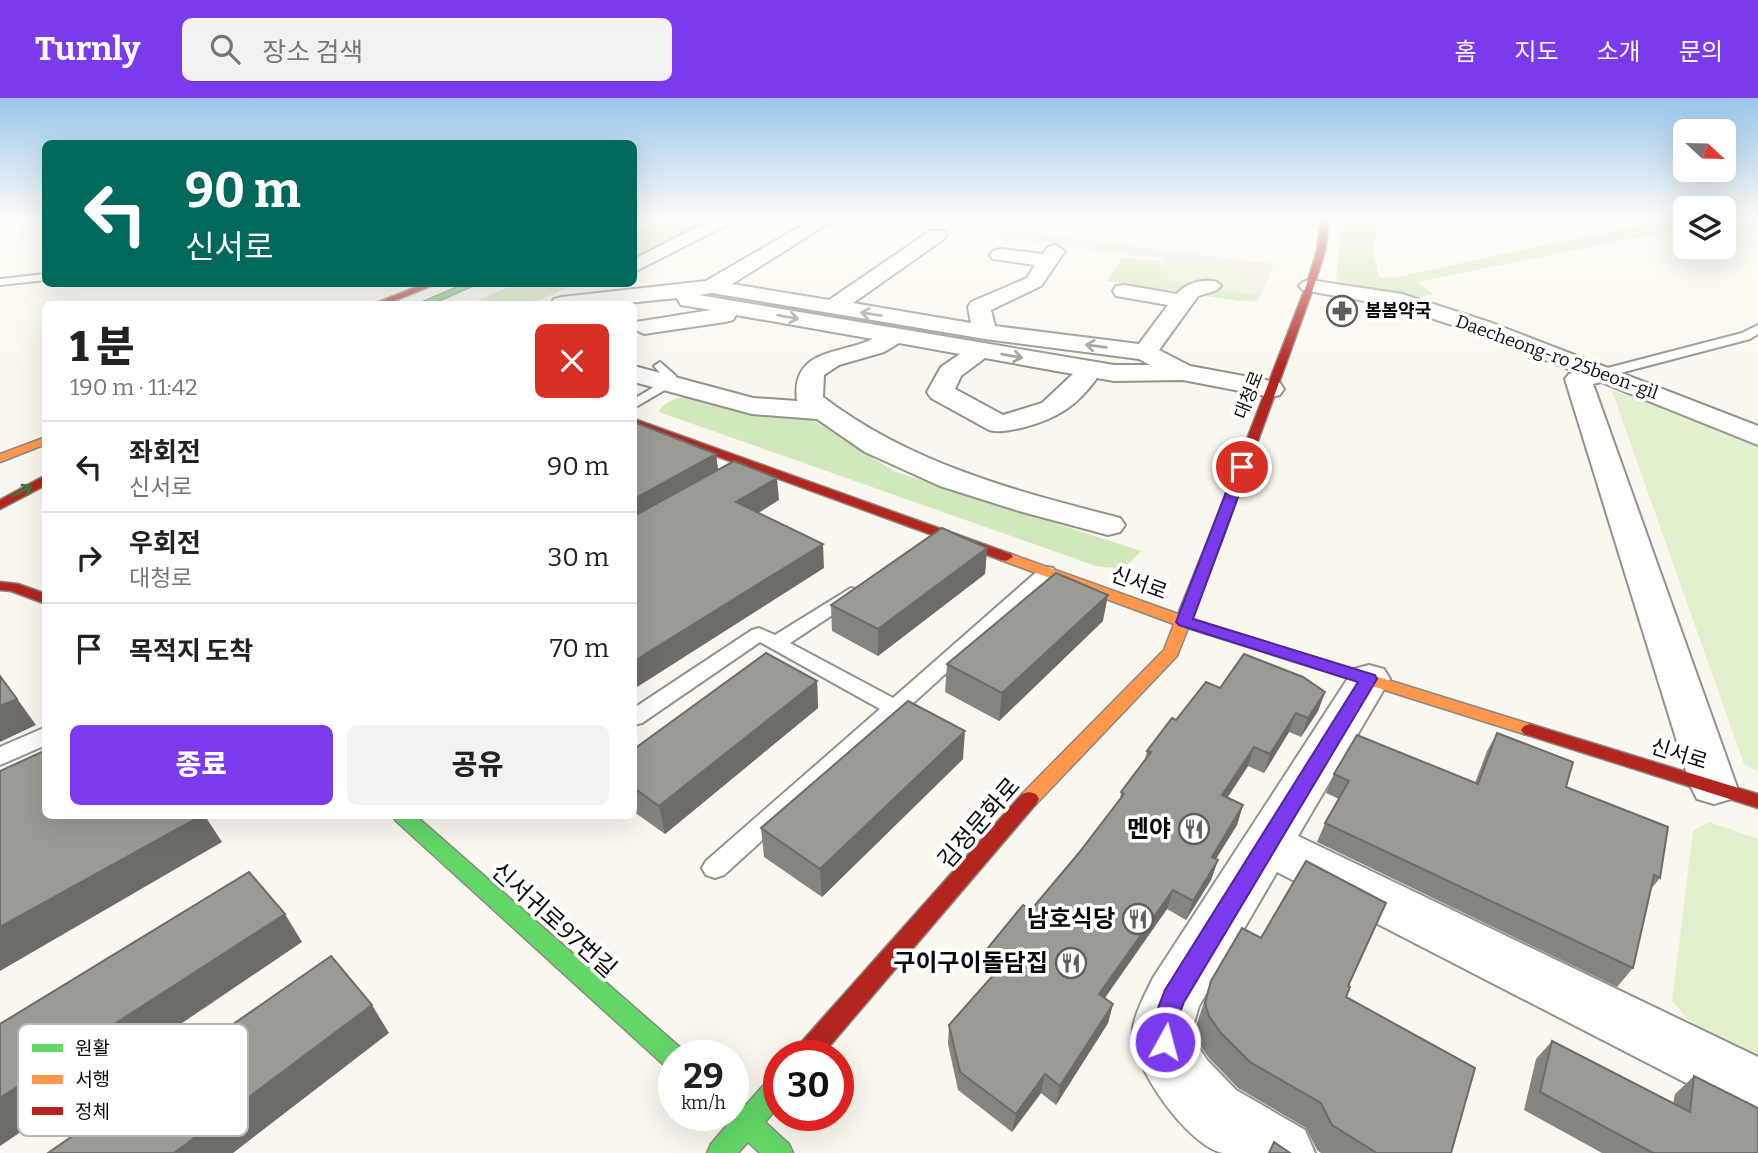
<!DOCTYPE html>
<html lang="ko">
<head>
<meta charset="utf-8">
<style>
  body { margin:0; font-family:Bitter,"Noto Sans KR",serif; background:#f2f2f2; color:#222; height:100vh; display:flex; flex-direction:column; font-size:26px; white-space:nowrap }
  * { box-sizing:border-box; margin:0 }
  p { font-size:23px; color:#767676 }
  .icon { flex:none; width:38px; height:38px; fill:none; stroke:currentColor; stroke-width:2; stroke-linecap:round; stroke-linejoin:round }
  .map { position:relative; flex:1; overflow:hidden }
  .details { position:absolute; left:42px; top:203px; width:595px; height:518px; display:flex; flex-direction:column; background:#fff; border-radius:10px; box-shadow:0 7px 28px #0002 }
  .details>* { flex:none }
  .guide { position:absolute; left:42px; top:42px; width:595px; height:147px; border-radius:10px; box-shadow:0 7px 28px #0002; background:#00695c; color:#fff; overflow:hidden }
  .needle { width:46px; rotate:112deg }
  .controls { position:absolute; left:1673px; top:21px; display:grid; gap:14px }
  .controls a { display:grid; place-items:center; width:63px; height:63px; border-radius:10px; background:#fff; box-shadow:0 7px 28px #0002; font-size:35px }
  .speed { position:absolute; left:658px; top:942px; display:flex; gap:14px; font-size:35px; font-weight:700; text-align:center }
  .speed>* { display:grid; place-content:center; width:91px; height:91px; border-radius:50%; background:#fff; box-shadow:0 7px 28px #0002; line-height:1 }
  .speed small { font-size:18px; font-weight:400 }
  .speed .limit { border:10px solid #d22; background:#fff; color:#111 }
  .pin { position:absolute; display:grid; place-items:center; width:60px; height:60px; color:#fff; margin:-30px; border:4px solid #fff; border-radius:50%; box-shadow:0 2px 7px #0007 }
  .me { position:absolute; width:77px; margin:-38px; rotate:7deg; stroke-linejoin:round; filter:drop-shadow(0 0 5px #0008) }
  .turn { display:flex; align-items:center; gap:24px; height:147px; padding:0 28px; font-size:32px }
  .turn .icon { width:91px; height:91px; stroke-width:2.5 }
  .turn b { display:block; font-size:49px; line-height:60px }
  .round { display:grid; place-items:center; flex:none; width:74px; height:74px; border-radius:10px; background:#f2f2f2 }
  .summary { display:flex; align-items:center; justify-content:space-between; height:119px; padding:0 28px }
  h1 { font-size:42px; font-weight:800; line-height:52px }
  .cta { display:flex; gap:14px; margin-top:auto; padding:14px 28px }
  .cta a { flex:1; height:80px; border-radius:10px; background:#7c3aed; color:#fff; font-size:28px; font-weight:800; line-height:80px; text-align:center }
  .cta a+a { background:#f2f2f2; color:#222 }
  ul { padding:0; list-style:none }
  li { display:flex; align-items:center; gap:21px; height:91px; padding:0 28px; border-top:2px solid #e0e0e0 }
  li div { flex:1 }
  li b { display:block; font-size:26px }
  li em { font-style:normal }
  header { display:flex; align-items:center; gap:42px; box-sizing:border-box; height:98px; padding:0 35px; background:#7c3aed; color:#fff }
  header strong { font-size:33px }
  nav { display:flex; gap:38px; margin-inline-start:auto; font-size:24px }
  .search { width:490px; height:63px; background:#f2f2f2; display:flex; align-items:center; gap:18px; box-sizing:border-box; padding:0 24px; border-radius:10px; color:#767676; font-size:26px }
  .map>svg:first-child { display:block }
  .green { fill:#e1f0cd }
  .forest { fill:#d0e8bb }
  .plaza { fill:#eae7d9 }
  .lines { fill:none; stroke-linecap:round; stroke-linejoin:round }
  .lane-casing { stroke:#93928d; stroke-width:4 }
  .street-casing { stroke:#93928d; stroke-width:4 }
  .fast-casing { stroke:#898884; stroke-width:3 }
  .slow-casing { stroke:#898884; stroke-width:3 }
  .jam-casing { stroke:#898884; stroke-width:3 }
  .lane { fill:#fefefc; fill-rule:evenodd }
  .street { fill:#fefefc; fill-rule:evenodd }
  .fast { fill:#63d668; fill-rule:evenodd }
  .slow { fill:#ff974d; fill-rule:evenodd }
  .jam { fill:#b3261e; fill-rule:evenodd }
  .wall { fill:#86847f }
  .shaded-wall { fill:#6d6c68 }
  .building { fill:#9c9a94; stroke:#6d6c68; stroke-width:2 }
  .oneway { stroke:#9d9d9c }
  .oneway2 { stroke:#3b7b3e }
  .route { fill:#7c3aed; stroke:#51269a; stroke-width:2 }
  .labels { text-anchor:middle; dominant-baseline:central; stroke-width:7; stroke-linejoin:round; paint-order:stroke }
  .far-poi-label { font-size:18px; font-weight:bold; fill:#0b0b0b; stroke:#fff; text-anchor:start }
  .far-street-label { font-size:18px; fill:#0b0b0b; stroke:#fff }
  .street-label { font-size:21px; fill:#0b0b0b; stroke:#fff }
  .near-street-label { font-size:24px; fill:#0b0b0b; stroke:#fff }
  .near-poi-label { font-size:24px; font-weight:bold; fill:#0b0b0b; stroke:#fff; text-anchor:end }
  .key { fill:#fff; stroke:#b6b6b6; stroke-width:2 }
  .key-label { font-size:19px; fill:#0b0b0b }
</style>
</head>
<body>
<header>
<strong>Turnly</strong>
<div class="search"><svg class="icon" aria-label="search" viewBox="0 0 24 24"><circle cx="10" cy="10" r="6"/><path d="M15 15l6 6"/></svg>장소 검색</div>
<nav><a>홈</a><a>지도</a><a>소개</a><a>문의</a></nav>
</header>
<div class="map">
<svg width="1758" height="1055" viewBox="0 0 1758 1055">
  <rect width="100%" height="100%" fill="#faf8ee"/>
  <path class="green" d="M 1165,161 L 1274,166 L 1257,204 L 1150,190 Z
    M 1612,293 L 1649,302 L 1758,345 L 1758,674 L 1744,666 Z
    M 1709,724 L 1758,741 L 1758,960 L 1690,924 L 1672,903 L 1693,733 Z"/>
  <path class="forest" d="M 661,121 L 715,121 L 634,159 L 634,133 Z
    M 1348,121 L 1378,121 L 1374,155 L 1379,179 L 1392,180 L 1654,124 L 1685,121 L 1685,130 L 1417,184 L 1433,196 L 1420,199 L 1336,183 L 1341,132 Z
    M 1122,160 L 1159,163 L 1170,182 L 1209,194 L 1253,195 L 1260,198 L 1255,202 L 1240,203 L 1106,183 Z
    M 516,186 L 576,186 L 530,206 L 470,206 Z
    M 694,298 L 775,319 L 808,319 L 894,373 L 1141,453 C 1125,472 1119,471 1096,468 L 659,314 C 665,301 681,299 694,298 Z"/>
  <path class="plaza" d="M 848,121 L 924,121 L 1274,166 L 1260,198 L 1241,195 L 1247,186 L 1244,181 L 1224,169 L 1205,165 L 1179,166 L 1159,173 L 1164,161 Z"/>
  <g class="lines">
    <g class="lane-casing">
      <path id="lane" d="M 46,176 L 46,182 L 0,187 L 0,181 Z
        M 1758,227 L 1758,236 L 1750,241 L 1601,280 L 1595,276 L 1596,273 L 1742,235 Z
        M 660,264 L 676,278 L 675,286 L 634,310 L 634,301 L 662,284 L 663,279 L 654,268 Z
        M 1047,469 L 1053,470 L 1056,474 L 1053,478 L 724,777 L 715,780 L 706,777 L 702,770 L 706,763 L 880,611 L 760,544 L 642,625 L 634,627 L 634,610 L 752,532 L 759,530 L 775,537 L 851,490 L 858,492 L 860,496 L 858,500 L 790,545 L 893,600 L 1041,470 Z
        M 46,629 L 46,647 L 0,667 L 0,649 Z"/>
    </g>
    <g class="street-casing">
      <path id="street" d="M 714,121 L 738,121 L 634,174 L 634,161 Z
        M 813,121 L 826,121 L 829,125 L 732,186 L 829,202 L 930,133 L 944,133 L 946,137 L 944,141 L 853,205 L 971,225 L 968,209 L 971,204 L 1027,180 L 1035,167 L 993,161 L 990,157 L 993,153 L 1000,151 L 1043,156 L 1048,149 L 1055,147 L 1065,153 L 1041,188 L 991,212 L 995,228 L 1139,246 L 1168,207 L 1116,198 L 1113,193 L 1116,188 L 1124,187 L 1177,196 C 1185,185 1204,180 1217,184 L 1221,188 L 1217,192 L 1198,198 L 1159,252 L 1190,268 L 1271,283 L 1280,285 L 1284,291 L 1280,297 L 1271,299 L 1183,282 L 1114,283 L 1097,280 C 1076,309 1056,321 1021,330 C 1010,332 1001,335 989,332 L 931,300 L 927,294 L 941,269 L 960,256 L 899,245 L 884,254 L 839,267 L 824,277 L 823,299 C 911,366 1015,393 1120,420 L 1125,427 L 1120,434 L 1108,437 L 1019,413 L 940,388 L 865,354 L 817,321 L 752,316 L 634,284 L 634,268 L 753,300 L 797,303 C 791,250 839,257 873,241 L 736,217 L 733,222 L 725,224 L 644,236 L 634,231 L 636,224 L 711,212 L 681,207 L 677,200 L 618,206 L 551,206 L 554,201 L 562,199 L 706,183 ZM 712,195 L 985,241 L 1139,261 L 1150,267 L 1114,267 L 699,197 ZM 985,260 L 1073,276 L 1042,305 L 1003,317 L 955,291 L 961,278 Z
        M 1310,182 L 1402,196 L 1492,225 L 1758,328 L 1758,347 L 1601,284 L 1593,286 L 1737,689 L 1731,701 L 1714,706 L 1697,701 L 1691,689 L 1565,281 L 1569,276 L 1576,274 L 1476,235 L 1398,209 L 1303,192 L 1299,188 L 1303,184 Z
        M 1369,567 L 1384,571 L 1390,581 L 1298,738 L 1758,959 L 1758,1022 L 1277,774 L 1199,908 L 1192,931 L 1196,945 L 1207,962 L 1236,992 L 1305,1032 L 1315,1055 C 1288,1055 1248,1055 1223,1055 C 1188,1048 1129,966 1133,930 C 1135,914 1146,895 1153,880 L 1354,571 Z"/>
    </g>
    <g class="fast-casing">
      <path id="fast" d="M 466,186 L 476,186 L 431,206 L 419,206 Z
        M 393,718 L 416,718 L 683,952 L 685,957 L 674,957 L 674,972 L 665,968 L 396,723 Z
        M 779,976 L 779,1008 L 765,1024 L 789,1046 L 793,1055 L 760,1055 L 748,1044 L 738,1055 L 707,1055 L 711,1046 L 728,1026 L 722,1017 L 733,1017 L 733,1000 L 746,1007 L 770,980 Z"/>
    </g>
    <g class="slow-casing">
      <path id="slow" d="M 46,339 L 46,346 L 0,364 L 0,356 Z
        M 1215,438 L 1222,442 L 1192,521 L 1536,628 L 1539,632 L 1536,636 L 1524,636 L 1188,530 L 1177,558 L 1036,706 L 1029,708 L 1022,706 L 1019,701 L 1022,696 L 1164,552 L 1174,526 L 1001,462 L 999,459 L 1001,456 L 1011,456 L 1178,516 L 1208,442 Z"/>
    </g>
    <g class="jam-casing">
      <path id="jam" d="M 1321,121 L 1329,121 L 1325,153 L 1314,188 L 1222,442 L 1215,446 L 1210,445 L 1208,442 L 1306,188 L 1317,153 Z
        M 424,186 L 435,186 L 386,206 L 374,206 Z
        M 634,321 L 1011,456 L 1013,459 L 1006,463 L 1001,462 L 634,328 Z
        M 46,377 L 46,387 L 0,411 L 0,402 Z
        M 0,484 L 18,486 L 46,496 L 46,506 L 11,493 L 0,492 Z
        M 1530,626 L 1758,696 L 1758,710 L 1524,636 L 1521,632 L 1524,628 Z
        M 1029,694 L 1036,696 L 1039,701 L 1036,706 L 822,957 L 794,957 L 797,949 L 1022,696 Z"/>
    </g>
    <use href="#lane" class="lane"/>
    <use href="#street" class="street"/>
    <use href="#fast" class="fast"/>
    <use href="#slow" class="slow"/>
    <use href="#jam" class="jam"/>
  </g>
  <path class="wall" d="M 987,450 L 985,476 L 878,558 L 832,533 L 831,507 Z
    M 1103,523 L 999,623 L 945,594 L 947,566 Z
    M 817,583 L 818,610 L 665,736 L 634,714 L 634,651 Z
    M 1220,590 L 1325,594 L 1318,613 L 1301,639 L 1289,634 L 1264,675 L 1248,668 L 1227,700 L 1243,707 L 1237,727 L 1216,761 L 1218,762 L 1211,782 L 1186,822 L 1167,811 L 1105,900 L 1113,906 L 1108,925 L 1056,1007 L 1041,995 L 1012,1034 L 958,992 L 948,946 L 949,927 L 993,877 L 985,871 L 987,851 L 1031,812 L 1078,756 L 1120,701 L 1121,694 L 1145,662 L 1147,653 L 1176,622 Z
    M 1497,635 L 1566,689 L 1660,780 L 1651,791 L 1633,870 L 1617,889 L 1317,744 L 1325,725 L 1339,701 L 1326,695 L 1334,676 L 1475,685 L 1487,653 Z
    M 963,661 L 822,799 L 764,759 L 761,730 Z
    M 1211,883 L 1348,888 L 1346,899 L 1451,1055 L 1321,1055 L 1317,1052 L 1306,1030 L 1238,990 L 1209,960 L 1198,944 L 1195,931 Z
    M 1552,943 L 1673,1006 L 1675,996 L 1694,978 L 1758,1055 L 1602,1055 L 1524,1012 L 1536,961 Z"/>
  <path class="shaded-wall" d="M 716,356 L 719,378 L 634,426 L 634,401 Z
    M 777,380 L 779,402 L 739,427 L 736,404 Z
    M 823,446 L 824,470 L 634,591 L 634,563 Z
    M 987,450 L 985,476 L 878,558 L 878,531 Z
    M 1108,497 L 1103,523 L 999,623 L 1002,595 Z
    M 817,583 L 818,610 L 665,736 L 659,708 Z
    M 5,584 L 36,627 L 0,644 L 0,608 Z
    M 1325,594 L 1318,613 L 1301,639 L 1308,620 Z
    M 1296,615 L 1289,634 L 1264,675 L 1270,656 Z
    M 965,633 L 963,661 L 822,799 L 820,771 Z
    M 1254,649 L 1248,668 L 1216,717 L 1222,697 Z
    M 1243,707 L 1237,727 L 1205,778 L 1212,759 Z
    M 201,718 L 205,718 L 222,744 L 0,873 L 0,829 Z
    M 1218,762 L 1211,782 L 1186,822 L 1193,803 Z
    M 1173,792 L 1167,811 L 1094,915 L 1099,896 Z
    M 285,816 L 302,844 L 0,1048 L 0,1000 Z
    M 1113,906 L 1108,925 L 1056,1007 L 1060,988 Z
    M 372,907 L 389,935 L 233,1055 L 174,1055 Z
    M 1045,976 L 1041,995 L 1012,1034 L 1016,1016 Z"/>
  <path class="building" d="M 634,324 L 716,356 L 634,401 Z
    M 734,363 L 777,380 L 736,404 L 823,446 L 634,563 L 634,418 Z
    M 942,430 L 987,450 L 878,531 L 831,507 Z
    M 1056,475 L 1108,497 L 1002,595 L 947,566 Z
    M 766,555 L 817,583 L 659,708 L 634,690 L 634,651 Z
    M 1244,556 L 1303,579 L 1325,594 L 1308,620 L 1296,615 L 1270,656 L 1254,649 L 1222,697 L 1243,707 L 1212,759 L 1218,762 L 1193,803 L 1173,792 L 1099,896 L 1113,906 L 1060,988 L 1045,976 L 1016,1016 L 960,974 L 949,927 L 1005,864 L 987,851 L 1023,807 L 1031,812 L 1078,756 L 1124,696 L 1121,694 L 1151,654 L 1147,653 L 1172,620 L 1176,622 L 1206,584 L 1220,590 Z
    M 0,578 L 17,601 L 0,608 Z
    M 908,603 L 965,633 L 820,771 L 761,730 Z
    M 1497,635 L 1573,664 L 1566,689 L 1668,729 L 1660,780 L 1654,777 L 1633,870 L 1325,725 L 1349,683 L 1334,676 L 1357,637 L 1478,686 Z
    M 46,652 L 46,718 L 201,718 L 0,829 L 0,673 Z
    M 1306,763 L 1386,805 L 1348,888 L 1350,889 L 1346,899 L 1475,970 L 1451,1055 L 1377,1055 L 1332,1027 L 1321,1005 L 1250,964 L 1220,934 L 1209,918 L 1205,905 L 1211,883 L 1242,830 L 1261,840 Z
    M 249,774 L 285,816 L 0,1000 L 0,926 Z
    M 331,858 L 372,907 L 174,1055 L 48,1055 Z
    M 1552,943 L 1690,1014 L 1694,978 L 1758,1010 L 1758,1055 L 1653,1055 L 1540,994 Z
    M 1274,1044 L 1290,1055 L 1269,1055 Z"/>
  <defs><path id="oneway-shaft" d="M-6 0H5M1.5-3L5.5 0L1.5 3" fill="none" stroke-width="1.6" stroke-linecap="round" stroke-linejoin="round" transform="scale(1.75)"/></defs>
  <g class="oneway">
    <use href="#oneway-shaft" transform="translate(871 216) rotate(-171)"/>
    <use href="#oneway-shaft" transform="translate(788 219) rotate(10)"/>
    <use href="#oneway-shaft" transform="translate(1096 248) rotate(-172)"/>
    <use href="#oneway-shaft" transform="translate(1012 258) rotate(10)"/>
  </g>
  <use class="oneway2" href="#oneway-shaft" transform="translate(22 393) rotate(-28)"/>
  <linearGradient id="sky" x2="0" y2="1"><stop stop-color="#99c6ed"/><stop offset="0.45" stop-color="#fdfcf7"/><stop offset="1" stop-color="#fdfcf7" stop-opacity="0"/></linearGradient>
  <rect width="1758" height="269" fill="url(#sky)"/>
  <path class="route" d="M 1242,365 L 1249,369 L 1193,521 L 1375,577 L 1377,581 L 1184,904 L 1174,931 L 1178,944 L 1174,953 L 1165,956 L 1157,953 L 1150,931 L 1165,892 L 1358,584 L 1179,527 L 1176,524 L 1236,369 Z"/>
  <defs>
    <g id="pharmacy-ring" transform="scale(1.575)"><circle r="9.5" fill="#fff" stroke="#5f5e5a" stroke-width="1.5"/><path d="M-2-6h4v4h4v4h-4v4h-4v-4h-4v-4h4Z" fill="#5f5e5a"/></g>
    <g id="restaurant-ring" transform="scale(1.575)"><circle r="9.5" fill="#fff" stroke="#5f5e5a" stroke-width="1.5"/><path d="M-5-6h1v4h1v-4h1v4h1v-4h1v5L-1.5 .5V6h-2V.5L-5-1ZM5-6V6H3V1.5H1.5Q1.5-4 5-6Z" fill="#5f5e5a"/></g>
  </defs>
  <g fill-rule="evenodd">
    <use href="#pharmacy-ring" x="1342" y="213"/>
    <use href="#restaurant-ring" x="1194" y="731"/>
    <use href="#restaurant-ring" x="1138" y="821"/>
    <use href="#restaurant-ring" x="1071" y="865"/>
  </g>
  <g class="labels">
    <g class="far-poi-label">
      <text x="1365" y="213">봄봄약국</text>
    </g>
    <g class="far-street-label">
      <text transform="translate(1557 259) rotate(20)">Daecheong-ro 25beon-gil</text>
      <text transform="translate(1249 297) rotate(-69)">대청로</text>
    </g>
    <g class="street-label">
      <text transform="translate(1139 485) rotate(20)">신서로</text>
      <text transform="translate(1679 656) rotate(17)">신서로</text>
    </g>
    <g class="near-street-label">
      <text transform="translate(979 725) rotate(-49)">김정문화로</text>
      <text transform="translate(554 822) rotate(42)">신서귀로97번길</text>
    </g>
    <g class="near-poi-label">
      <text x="1171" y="731">멘야</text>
      <text x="1115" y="821">남호식당</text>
      <text x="1048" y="865">구이구이돌담집</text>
    </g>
  </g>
  <rect x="18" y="926" width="230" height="112" rx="10" class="key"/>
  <rect x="32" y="946" width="31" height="8" fill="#63d668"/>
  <rect x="32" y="977" width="31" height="9" fill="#ff974d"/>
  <rect x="32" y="1009" width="31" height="8" fill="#b3261e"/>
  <g class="key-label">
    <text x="75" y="957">원활</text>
    <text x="75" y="988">서행</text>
    <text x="75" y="1020">정체</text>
  </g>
</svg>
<div class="controls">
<a><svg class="needle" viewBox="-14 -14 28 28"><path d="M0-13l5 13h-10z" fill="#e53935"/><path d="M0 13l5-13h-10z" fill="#767676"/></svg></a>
<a><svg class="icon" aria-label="layers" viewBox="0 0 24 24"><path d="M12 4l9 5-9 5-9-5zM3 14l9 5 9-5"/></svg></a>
</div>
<div class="speed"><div>29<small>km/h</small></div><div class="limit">30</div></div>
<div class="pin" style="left:1242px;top:369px;background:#d93025"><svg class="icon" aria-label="arrive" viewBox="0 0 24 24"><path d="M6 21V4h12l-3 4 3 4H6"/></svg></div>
<svg class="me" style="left:1165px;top:944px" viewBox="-20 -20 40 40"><circle r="17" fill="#7c3aed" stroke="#fff" stroke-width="3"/><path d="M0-11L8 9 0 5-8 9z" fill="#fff"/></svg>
<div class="guide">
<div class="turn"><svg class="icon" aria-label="left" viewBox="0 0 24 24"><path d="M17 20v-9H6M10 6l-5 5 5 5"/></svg><div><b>90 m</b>신서로</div></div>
</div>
<section class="details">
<div class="summary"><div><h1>1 분</h1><p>190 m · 11:42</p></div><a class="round" style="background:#d93025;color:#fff"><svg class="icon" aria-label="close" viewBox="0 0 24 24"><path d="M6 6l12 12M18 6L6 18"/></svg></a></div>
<ul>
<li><svg class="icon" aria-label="left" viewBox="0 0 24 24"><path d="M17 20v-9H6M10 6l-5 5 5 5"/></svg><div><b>좌회전</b><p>신서로</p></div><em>90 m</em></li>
<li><svg class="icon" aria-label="right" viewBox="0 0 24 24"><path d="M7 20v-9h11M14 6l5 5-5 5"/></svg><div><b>우회전</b><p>대청로</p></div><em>30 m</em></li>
<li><svg class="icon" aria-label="arrive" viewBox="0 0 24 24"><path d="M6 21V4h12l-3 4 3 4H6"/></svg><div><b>목적지 도착</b></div><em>70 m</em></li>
</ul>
<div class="cta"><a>종료</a><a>공유</a></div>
</section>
</div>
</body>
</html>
